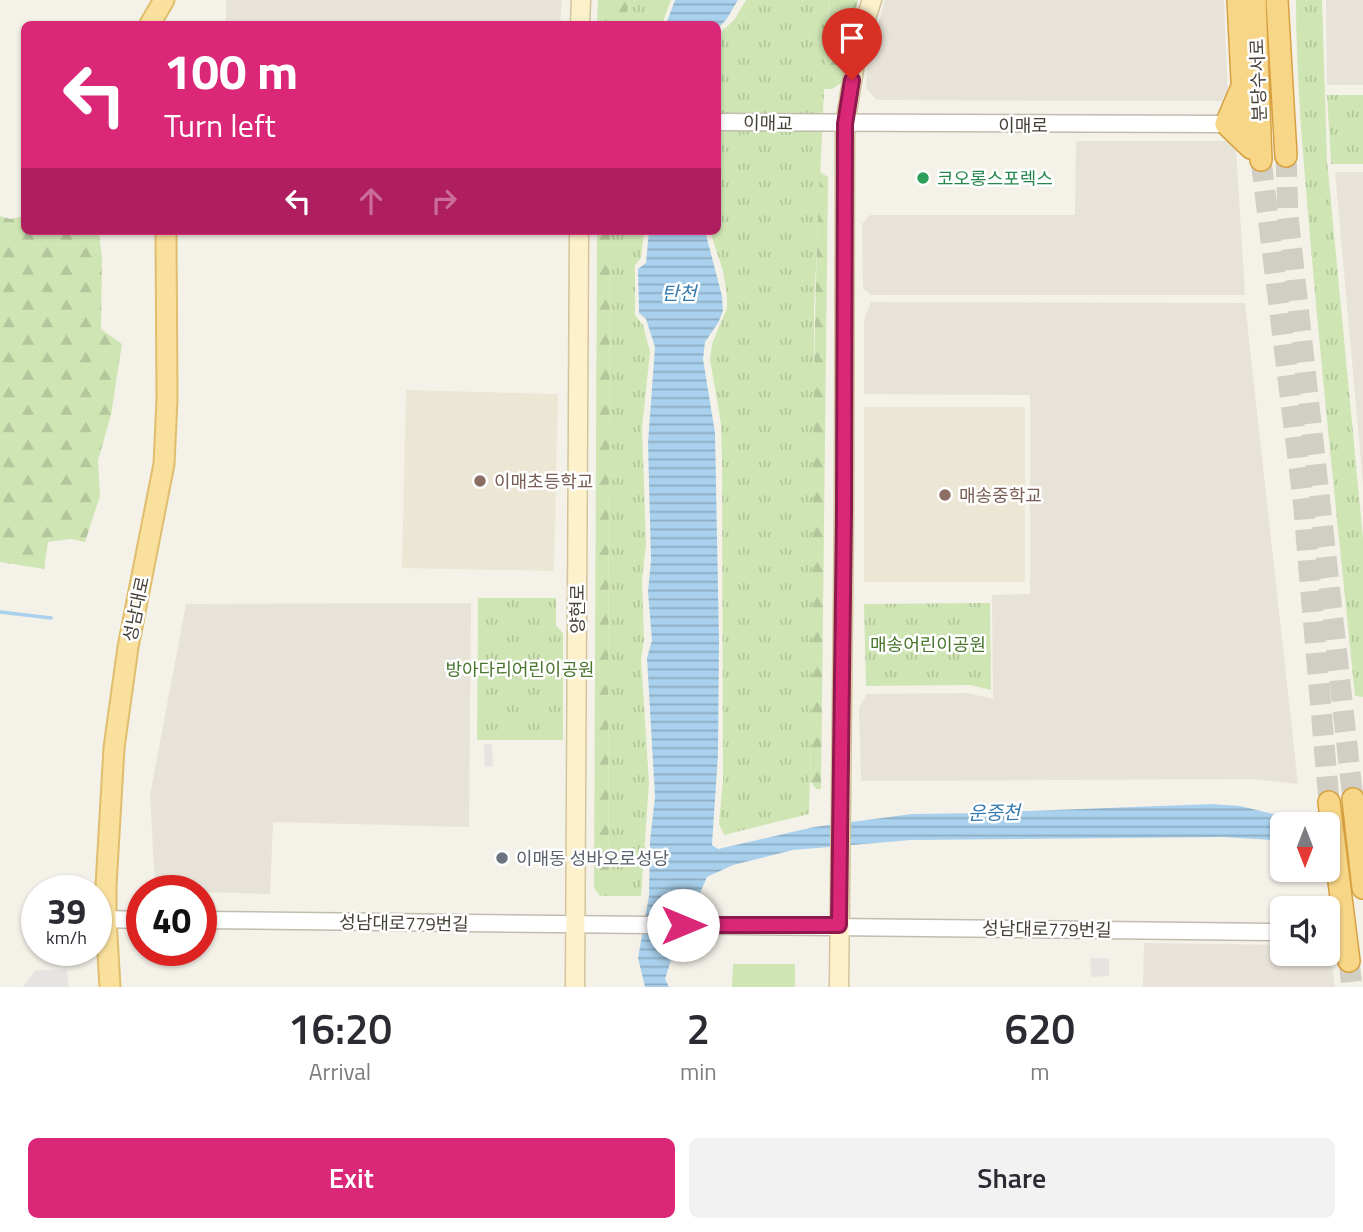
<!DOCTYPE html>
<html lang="en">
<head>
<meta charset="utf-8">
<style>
  body { margin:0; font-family:"Titillium Web","Noto Sans KR",sans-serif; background:#f2f2f3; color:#2b2b33; height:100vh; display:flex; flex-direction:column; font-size:26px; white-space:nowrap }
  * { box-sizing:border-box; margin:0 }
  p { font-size:23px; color:#7c7c81 }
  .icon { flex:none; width:38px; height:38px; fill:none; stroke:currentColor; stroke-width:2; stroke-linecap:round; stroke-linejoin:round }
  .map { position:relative; height:987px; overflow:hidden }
  .sheet { display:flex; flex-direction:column; background:#fff; flex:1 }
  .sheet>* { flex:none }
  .hud { position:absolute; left:21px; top:21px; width:700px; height:214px; border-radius:10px; box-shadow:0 2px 5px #0004; background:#db2777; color:#fff; overflow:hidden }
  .needle { width:46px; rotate:180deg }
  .tools { position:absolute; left:1270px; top:812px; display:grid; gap:14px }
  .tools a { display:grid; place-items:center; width:70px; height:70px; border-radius:10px; background:#fff; box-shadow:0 2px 5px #0004; font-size:35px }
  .speed { position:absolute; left:21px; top:875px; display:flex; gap:14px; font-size:35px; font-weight:700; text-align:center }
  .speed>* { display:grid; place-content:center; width:91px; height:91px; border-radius:50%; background:#fff; box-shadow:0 2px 5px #0004; line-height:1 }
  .speed small { font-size:18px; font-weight:400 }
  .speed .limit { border:10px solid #d22; background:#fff; color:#111 }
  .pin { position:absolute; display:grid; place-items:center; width:60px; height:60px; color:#fff; margin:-72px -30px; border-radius:50% 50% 50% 0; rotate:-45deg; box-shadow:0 0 7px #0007 }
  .pin .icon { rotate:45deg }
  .me { position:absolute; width:77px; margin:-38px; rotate:90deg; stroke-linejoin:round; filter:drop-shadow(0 0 5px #0008) }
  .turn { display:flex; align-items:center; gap:24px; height:147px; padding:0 28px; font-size:32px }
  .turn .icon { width:91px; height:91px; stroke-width:2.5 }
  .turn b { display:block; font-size:49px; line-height:60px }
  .lanes { display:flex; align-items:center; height:66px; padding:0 28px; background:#0003; justify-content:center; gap:35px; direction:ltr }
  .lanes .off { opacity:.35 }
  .eta { display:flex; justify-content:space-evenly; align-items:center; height:119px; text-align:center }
  .eta b { font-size:42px; font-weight:600; line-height:49px }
  .button { display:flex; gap:14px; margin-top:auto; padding:14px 28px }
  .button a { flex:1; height:80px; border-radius:10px; background:#db2777; color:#fff; font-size:28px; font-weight:600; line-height:80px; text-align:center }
  .button a+a { background:#f2f2f3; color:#2b2b33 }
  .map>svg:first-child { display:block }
  .residential { fill:#e8e3d8 }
  .education { fill:#ece6d4 }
  .grass { fill:url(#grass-tufts) }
  .forest { fill:url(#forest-firs) }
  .pitch { fill:#cfe6b4 }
  .parking { fill:#e6e4e1 }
  .water { fill:url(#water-rules) }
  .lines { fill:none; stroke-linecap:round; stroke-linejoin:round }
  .stream { stroke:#a9d1ed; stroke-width:3.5 }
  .trunk-tunnel { stroke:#d1cec6; stroke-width:21; stroke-dasharray:21 10; stroke-linecap:butt }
  .tertiary-casing { stroke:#c2bcaf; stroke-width:19 }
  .secondary-casing { stroke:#d2c49b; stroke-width:21 }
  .primary-casing { stroke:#dfbe6d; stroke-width:23 }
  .trunk-casing { stroke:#d7a141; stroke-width:24 }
  .tertiary { stroke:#fff; stroke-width:16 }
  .secondary { stroke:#fcf1cb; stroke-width:18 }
  .primary { stroke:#fae09d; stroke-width:19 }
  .trunk { stroke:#f8d687; stroke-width:21 }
  .route-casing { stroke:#8e194d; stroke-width:18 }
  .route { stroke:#db2777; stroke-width:12 }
  .leisure-dot { fill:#2e9e5b; stroke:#fff; stroke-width:2.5 }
  .education-dot { fill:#8d6e63; stroke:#fff; stroke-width:2.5 }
  .worship-dot { fill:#6b7280; stroke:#fff; stroke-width:2.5 }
  .labels { text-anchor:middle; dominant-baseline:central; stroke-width:5; stroke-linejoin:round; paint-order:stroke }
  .street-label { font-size:18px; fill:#474238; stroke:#fff }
  .leisure-label { font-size:18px; fill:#27864d; stroke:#fff; text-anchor:start }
  .education-label { font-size:18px; fill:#785e54; stroke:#fff; text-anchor:start }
  .park-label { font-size:18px; fill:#48772d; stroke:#fff }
  .worship-label { font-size:18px; fill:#5b616d; stroke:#fff; text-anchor:start }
  .water-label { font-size:19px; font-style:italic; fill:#357aaf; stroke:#fff }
</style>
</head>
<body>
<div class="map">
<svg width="1363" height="987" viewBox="0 0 1363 987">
  <defs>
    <pattern id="grass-tufts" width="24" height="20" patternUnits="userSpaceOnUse" patternTransform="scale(1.75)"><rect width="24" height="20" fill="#cfe6b4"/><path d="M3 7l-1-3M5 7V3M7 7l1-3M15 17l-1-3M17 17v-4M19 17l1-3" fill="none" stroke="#b3c69c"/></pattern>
    <pattern id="forest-firs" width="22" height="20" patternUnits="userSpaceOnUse" patternTransform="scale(1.75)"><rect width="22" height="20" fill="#cfe6b4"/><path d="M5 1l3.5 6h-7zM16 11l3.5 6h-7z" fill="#b3c69c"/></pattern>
    <pattern id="water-rules" width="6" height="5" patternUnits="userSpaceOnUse" patternTransform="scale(1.75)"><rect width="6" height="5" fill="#a9d1ed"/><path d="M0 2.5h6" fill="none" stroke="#8babc1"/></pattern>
  </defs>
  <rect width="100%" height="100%" fill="#f4f1e9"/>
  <path class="residential" d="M 226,0 L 562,0 L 560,24 L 226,24 Z
    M 885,0 L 1224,0 L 1228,101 L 877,100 L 867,89 L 866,83 L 868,62 Z
    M 1326,0 L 1363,0 L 1363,85 L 1327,85 Z
    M 1076,141 L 1228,141 L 1236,151 L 1245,295 L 871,295 L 863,289 L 862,224 L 870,215 L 1075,215 Z
    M 1335,172 L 1363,172 L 1363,484 Z
    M 871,302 L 1245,303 L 1298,784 L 1252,779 L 861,781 L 859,707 L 867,694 L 968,693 L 993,699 L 992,595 L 1030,594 L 1030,395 L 864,394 L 864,320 Z
    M 471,603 L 469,827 L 273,822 L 270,894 L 166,891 L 155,885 L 150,795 L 186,604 Z
    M 1144,943 L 1283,945 L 1283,954 L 1328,954 L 1329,945 L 1335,987 L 1143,987 Z"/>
  <path class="education" d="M 406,390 L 558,394 L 554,571 L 402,568 Z
    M 864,407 L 1025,407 L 1025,582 L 864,582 Z"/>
  <path class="grass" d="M 630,0 L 671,0 L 662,24 L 624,24 Z
    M 746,0 L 830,0 L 827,25 L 814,310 L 814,625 L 809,814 L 724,835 L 719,824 L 723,780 L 722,463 L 721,424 L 710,359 L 712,344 L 727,308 L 727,296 L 723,271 L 710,231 L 718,231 L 718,59 L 722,31 L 734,20 Z
    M 1296,0 L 1322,0 L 1327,160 L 1363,538 L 1363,697 L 1355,696 C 1340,547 1324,398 1311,248 C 1304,165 1296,83 1296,0 Z
    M 1363,95 L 1363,164 L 1331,164 L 1327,95 Z
    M 610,231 L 644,231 L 641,258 L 635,265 L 635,315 L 643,325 L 650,352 L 642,428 L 646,545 L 642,579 L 644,641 L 641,659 L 649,783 L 641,896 L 609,896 L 608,691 Z
    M 478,598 L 556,598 L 556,625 L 563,633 L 563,740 L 477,740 Z
    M 990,603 L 991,690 L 970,685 L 866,686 L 864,604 Z"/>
  <path class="forest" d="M 598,0 L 630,0 L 624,24 L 597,24 Z
    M 830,0 L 858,0 L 847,46 L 843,82 L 832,89 L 823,89 Z
    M 820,172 L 828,177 L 821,789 L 816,789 L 810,781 C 815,578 810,375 820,172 Z
    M 0,216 L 10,219 L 24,216 L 24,231 L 99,231 L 102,258 L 101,329 L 122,344 L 111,415 L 98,460 L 100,496 L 85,542 L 71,539 L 48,542 L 44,569 L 0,562 Z
    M 597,231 L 610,231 L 608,691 L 609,896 L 600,896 L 594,888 Z"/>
  <path class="pitch" d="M 733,964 L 795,964 L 795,987 L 732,987 Z"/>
  <path class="parking" d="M 484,744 L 492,744 L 493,766 L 485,767 Z
    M 1090,958 L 1109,958 L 1109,976 L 1091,977 Z
    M 36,970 L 67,970 L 69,987 L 23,987 Z"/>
  <path class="water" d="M 675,0 L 738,0 L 726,20 L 718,28 L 718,24 L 666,24 Z
    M 649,231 L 705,231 L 722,296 L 723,311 L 718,323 L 705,342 L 703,359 L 715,433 L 719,640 L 718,754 L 712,845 L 718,849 L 814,827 L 912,814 L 978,813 L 1212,804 L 1240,806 L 1314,824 L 1283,824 L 1283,843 L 1272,840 L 1223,837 L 911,840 L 793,850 L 733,865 L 707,877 L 672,957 L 665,979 L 669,987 L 645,987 L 638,958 L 649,896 L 650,841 L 655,797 L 647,658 L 652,640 L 648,592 L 651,560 L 648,443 L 655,347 L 646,319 L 639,313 L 638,269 L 646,263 Z"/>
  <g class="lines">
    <path class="stream" d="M 0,612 L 51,618"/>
    <path class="trunk-tunnel" d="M 1286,156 L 1288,217 L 1353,799
      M 1261,160 L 1303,499 L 1329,802
      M 1349,961 L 1352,987"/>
    <g class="tertiary-casing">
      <path id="tertiary" d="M 718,122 L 1226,124
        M 106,919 L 142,920
        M 201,920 C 562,923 922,929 1283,932"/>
    </g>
    <g class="secondary-casing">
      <path id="secondary" d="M 580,24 L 581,0
        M 575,987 L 579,231
        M 839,987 L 844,513 L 845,124 L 859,39 L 872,0"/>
    </g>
    <g class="primary-casing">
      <path id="primary" d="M 150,24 L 164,0
        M 110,987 L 106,919 L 106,886 L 114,748 L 128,647 L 164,464 L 167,399 L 166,231"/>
    </g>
    <g class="trunk-casing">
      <path id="trunk" d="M 1238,0 L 1242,80 L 1247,129
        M 1255,0 L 1261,160
        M 1277,0 L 1286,156
        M 1241,89 L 1226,124 L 1251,148
        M 1353,799 L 1363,888
        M 1329,802 L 1349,961"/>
    </g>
    <use href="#tertiary" class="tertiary"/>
    <use href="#secondary" class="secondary"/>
    <use href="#primary" class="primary"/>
    <use href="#trunk" class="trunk"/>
  </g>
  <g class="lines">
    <g class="route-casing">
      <path id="route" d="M 683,925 L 839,925 L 844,513 L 845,124 L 852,80"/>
    </g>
    <use href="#route" class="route"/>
  </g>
  <circle class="leisure-dot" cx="923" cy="178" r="7"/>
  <g class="education-dot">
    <circle cx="480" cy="481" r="7"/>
    <circle cx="945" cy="495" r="7"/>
  </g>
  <circle class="worship-dot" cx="502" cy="858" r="7"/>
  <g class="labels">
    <g class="street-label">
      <text transform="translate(1258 80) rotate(-92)">분당수서로</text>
      <text transform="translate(768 123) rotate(1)">이매교</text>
      <text x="1023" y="125">이매로</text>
      <text transform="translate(136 609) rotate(-78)">성남대로</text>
      <text transform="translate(577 609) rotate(-90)">양현로</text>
      <text transform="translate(404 923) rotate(1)">성남대로779번길</text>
      <text transform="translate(1047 929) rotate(1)">성남대로779번길</text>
    </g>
    <g class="leisure-label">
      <text x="937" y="178">코오롱스포렉스</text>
    </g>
    <g class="education-label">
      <text x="494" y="481">이매초등학교</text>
      <text x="959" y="495">매송중학교</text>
    </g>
    <g class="park-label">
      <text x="928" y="644">매송어린이공원</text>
      <text x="520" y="669">방아다리어린이공원</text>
    </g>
    <g class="worship-label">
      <text x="516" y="858">이매동 성바오로성당</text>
    </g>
    <g class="water-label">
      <text x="679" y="292">탄천</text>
      <text transform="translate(994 812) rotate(-1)">운중천</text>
    </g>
  </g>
</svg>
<div class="tools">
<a><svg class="needle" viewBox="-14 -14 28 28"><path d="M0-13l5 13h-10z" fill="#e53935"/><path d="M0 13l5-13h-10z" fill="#7c7c81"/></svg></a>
<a><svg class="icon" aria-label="sound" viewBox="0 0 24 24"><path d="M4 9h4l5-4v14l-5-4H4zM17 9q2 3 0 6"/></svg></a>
</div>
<div class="speed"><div>39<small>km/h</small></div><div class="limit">40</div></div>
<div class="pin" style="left:852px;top:80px;background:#d93025"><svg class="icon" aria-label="arrive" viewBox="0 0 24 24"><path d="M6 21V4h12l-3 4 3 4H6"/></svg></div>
<svg class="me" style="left:683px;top:925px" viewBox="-20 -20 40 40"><circle r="19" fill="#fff"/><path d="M0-13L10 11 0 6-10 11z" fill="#db2777"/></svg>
<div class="hud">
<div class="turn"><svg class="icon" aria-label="left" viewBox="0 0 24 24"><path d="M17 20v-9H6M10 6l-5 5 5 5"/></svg><div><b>100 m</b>Turn left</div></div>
<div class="lanes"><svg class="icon" aria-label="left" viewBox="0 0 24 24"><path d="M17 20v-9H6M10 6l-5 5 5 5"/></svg><svg class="icon off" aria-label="ahead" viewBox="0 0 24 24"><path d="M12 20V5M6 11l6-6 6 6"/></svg><svg class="icon off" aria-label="right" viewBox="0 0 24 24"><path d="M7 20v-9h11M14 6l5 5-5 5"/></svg></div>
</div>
</div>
<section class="sheet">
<div class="eta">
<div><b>16:20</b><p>Arrival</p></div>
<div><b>2</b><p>min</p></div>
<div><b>620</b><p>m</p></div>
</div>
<div class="button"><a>Exit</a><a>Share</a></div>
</section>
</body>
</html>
